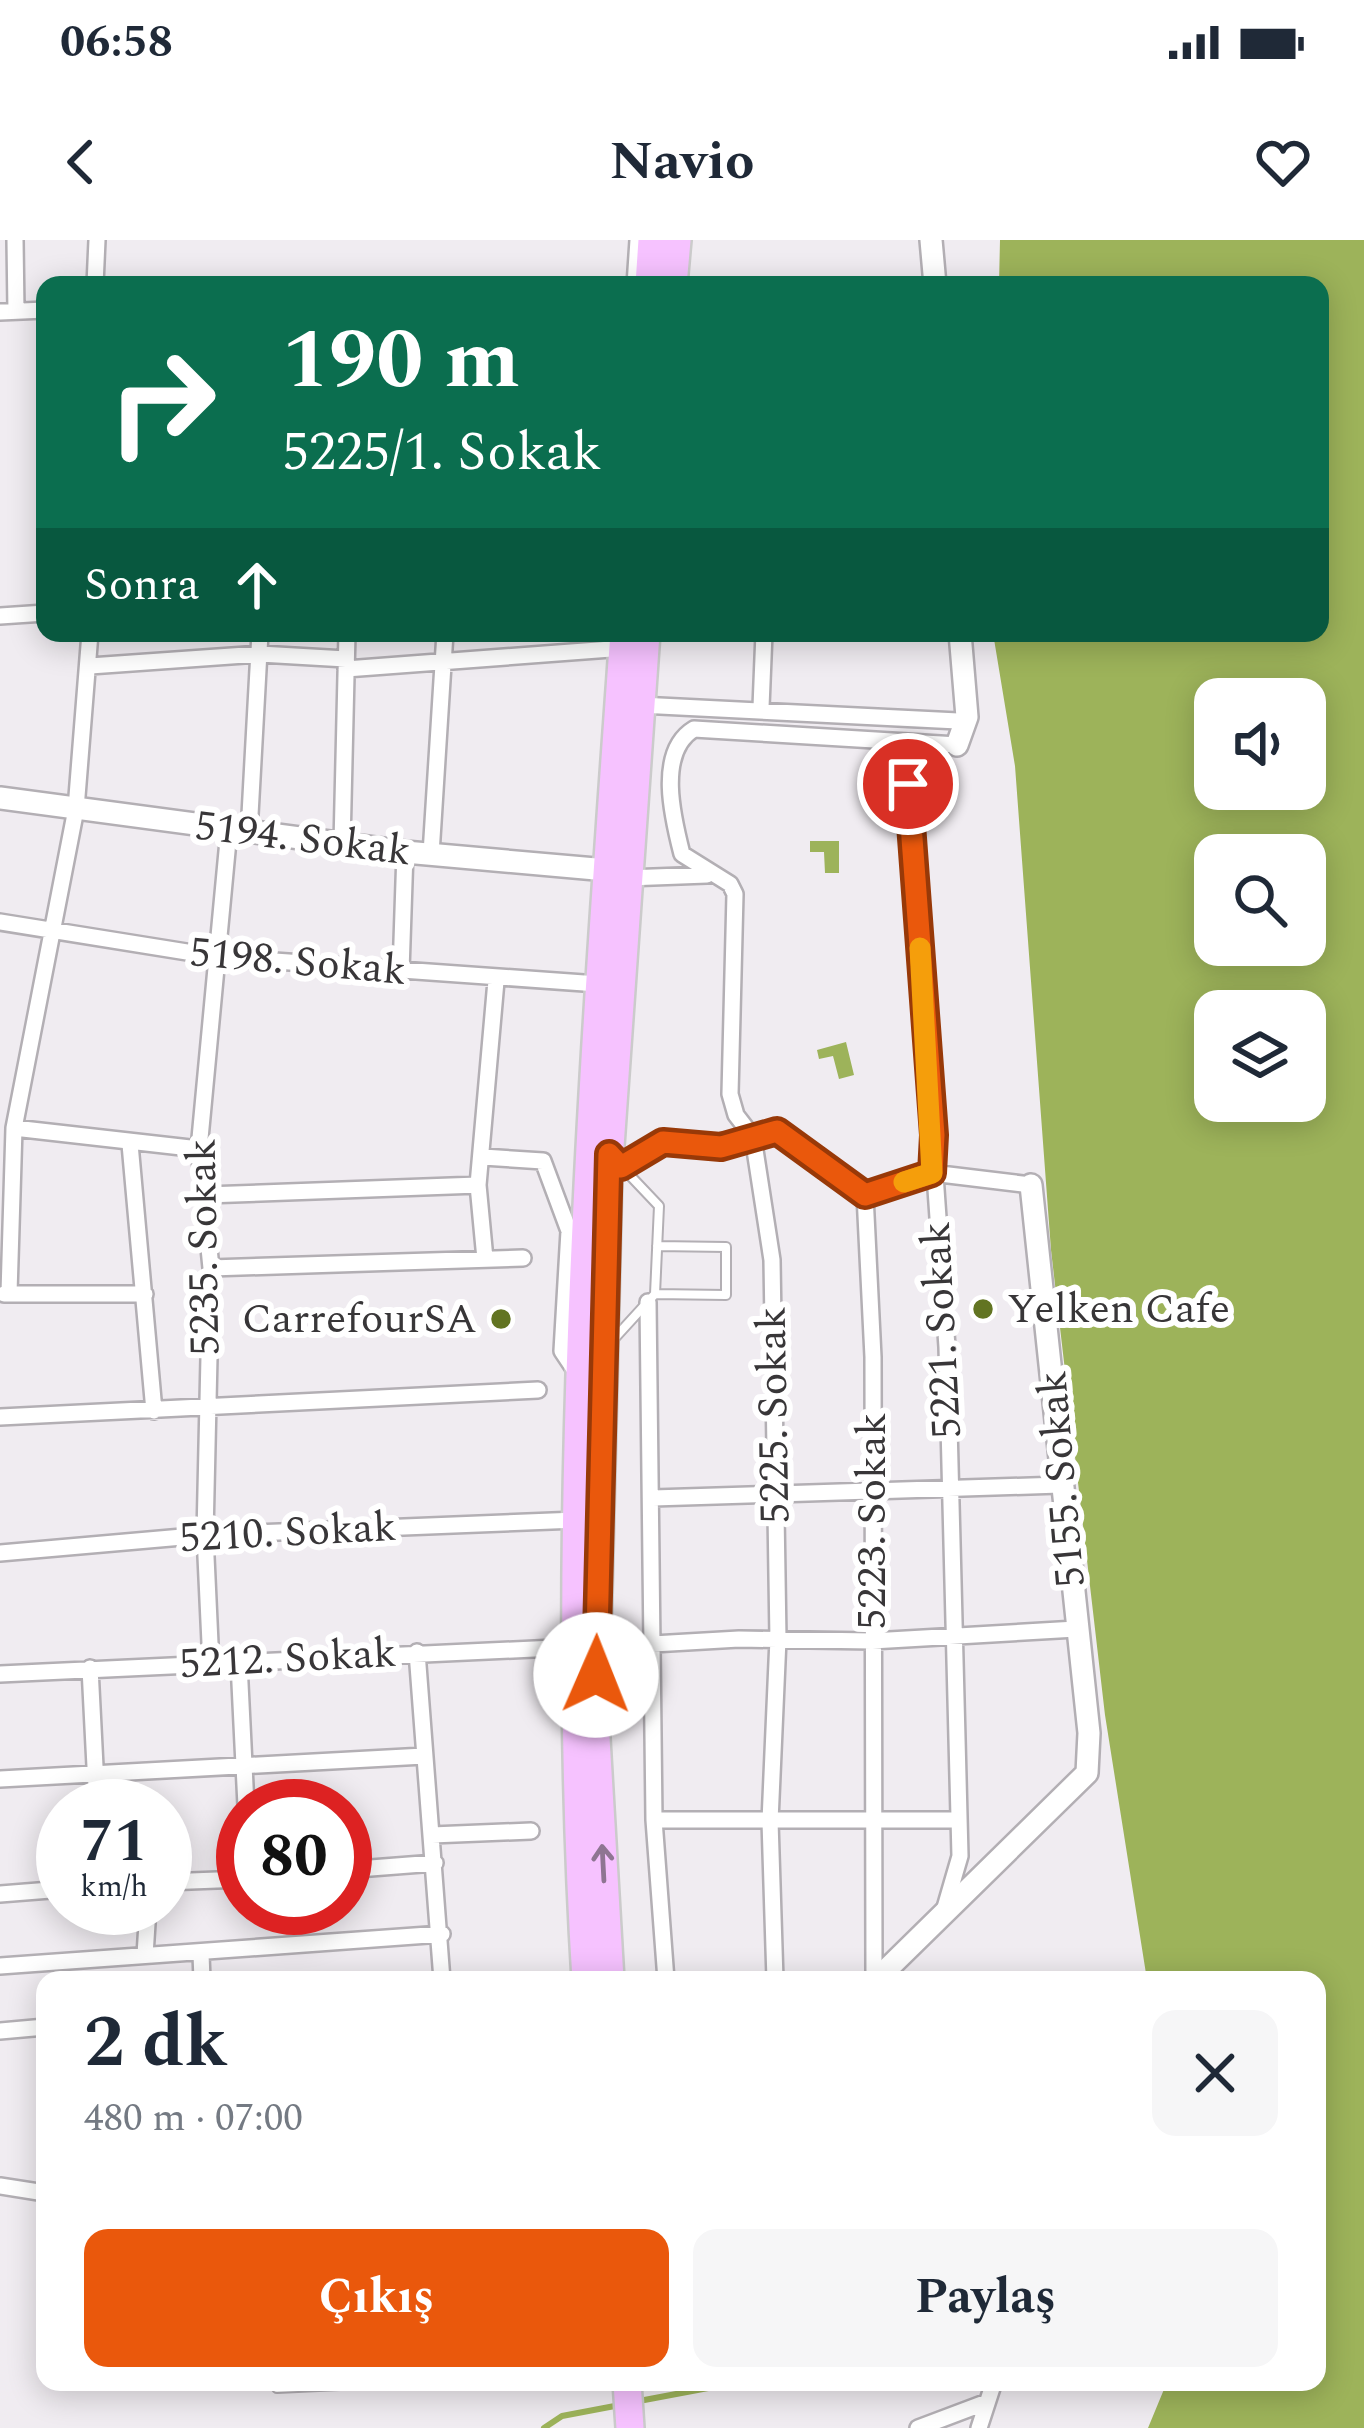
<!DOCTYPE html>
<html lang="tr">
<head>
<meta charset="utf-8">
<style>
  body { margin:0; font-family:Spectral,serif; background:#f6f6f7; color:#1f2937; height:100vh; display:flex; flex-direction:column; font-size:45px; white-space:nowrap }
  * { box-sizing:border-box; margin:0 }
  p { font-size:39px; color:#747a83 }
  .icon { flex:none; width:66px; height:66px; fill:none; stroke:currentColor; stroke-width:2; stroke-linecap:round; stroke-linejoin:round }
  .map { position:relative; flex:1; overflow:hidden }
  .sheet { position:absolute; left:36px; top:1731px; width:1290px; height:420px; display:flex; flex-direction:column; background:#fff; border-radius:24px; box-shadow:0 6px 30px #0003 }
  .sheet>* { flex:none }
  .hud { position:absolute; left:36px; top:36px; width:1293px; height:366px; border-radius:24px; box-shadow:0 6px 30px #0003; background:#0b6e4f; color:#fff; overflow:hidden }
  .fabs { position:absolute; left:1194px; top:438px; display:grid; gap:24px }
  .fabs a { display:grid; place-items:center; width:132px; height:132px; border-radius:24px; background:#fff; box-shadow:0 6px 30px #0003; font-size:60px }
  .speed { position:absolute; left:36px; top:1539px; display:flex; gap:24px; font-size:60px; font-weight:700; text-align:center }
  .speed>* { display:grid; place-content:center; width:156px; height:156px; border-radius:50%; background:#fff; box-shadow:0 6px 30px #0003; line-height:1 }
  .speed small { font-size:30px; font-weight:400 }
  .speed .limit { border:18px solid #d22; background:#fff; color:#111 }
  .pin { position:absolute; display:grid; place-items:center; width:102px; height:102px; color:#fff; margin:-51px; border:6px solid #fff; border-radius:50%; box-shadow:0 3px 12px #0007 }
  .me { position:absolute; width:132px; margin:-66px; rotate:1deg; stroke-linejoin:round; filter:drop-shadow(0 0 9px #0008) }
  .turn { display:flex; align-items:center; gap:42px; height:252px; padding:0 48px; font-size:54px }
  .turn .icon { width:156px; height:156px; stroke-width:2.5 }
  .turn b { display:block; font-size:84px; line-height:102px }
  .then { display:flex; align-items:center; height:114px; padding:0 48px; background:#0003; gap:24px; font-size:45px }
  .round { display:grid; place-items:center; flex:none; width:126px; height:126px; border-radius:24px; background:#f6f6f7 }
  .headline { display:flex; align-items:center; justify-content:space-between; height:204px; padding:0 48px }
  h1 { font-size:72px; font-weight:700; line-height:90px }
  .cta { display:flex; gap:24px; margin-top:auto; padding:24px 48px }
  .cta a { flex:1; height:138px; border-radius:24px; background:#ea580c; color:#fff; font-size:48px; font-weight:700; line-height:138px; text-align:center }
  .cta a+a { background:#f6f6f7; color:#1f2937 }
  .status { display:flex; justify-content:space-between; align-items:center; height:84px; padding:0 60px; background:#fff; direction:ltr }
  .status svg { height:33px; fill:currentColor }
  header { display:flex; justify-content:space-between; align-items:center; height:156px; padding:0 48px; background:#fff; font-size:54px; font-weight:700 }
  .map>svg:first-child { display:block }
  .water { fill:#9db35a; fill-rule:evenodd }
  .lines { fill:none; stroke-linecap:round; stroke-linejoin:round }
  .stream { stroke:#9db35a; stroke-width:6 }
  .lane-casing { stroke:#b3afb4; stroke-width:12 }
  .street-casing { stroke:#b3afb4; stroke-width:20 }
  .secondary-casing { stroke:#b3afb4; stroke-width:26 }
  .highway-casing { stroke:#cbcbcb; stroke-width:32 }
  .lane { stroke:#fff; stroke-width:8 }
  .street { stroke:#fff; stroke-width:15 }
  .secondary { stroke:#fff; stroke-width:21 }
  .highway { stroke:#f6c2ff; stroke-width:27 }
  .oneway { stroke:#8e7592 }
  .route-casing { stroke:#983908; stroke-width:30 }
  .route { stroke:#ea580c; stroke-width:21 }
  .slow { stroke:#f59e0b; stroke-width:21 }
  .poi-dot { fill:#627422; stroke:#fff; stroke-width:4.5 }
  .labels { text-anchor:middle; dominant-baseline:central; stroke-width:12; stroke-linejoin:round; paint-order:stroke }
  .street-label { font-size:42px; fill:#383638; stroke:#fff }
  .poi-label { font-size:42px; fill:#383638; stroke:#fff; text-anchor:start }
</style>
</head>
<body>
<div class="status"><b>06:58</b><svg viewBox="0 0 49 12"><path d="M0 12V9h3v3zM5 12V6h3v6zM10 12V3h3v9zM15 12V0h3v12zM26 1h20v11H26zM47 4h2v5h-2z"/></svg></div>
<header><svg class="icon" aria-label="back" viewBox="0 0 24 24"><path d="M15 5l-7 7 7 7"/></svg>Navio<svg class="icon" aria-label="heart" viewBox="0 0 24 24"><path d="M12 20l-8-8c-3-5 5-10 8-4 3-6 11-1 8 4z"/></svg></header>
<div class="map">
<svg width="1364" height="2188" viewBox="0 0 1364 2188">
  <rect width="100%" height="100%" fill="#f0ecf1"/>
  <path class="water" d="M 1000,0 L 1364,0 L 1364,2188 L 1148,2188 L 1167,2142 L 1317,2142 L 1317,1740 L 1147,1740 L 1105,1475 L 1051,1010 L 1015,526 L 993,393 L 1320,393 L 1320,45 L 999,45 ZM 1215,459 L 1305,459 L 1305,549 L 1215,549 ZM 1215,615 L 1305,615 L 1305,705 L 1215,705 ZM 1215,771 L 1305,771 L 1305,861 L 1215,861 Z
    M 810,601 L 839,601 L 839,633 L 825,633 L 824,612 L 810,612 Z
    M 846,802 L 854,835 L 839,839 L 833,816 L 819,819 L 817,810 Z"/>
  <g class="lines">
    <path class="stream" d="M 639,2161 L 740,2142
      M 544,2188 L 562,2176 L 620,2165"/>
    <g class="lane-casing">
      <path id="lane" d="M 655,1054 L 726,1055 L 726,1007 L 657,1006
        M 612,1101 L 655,1054 L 659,966 L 621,926
        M 277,2148 L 403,2142"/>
    </g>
    <g class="street-casing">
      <path id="street" d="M 15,0 L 16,71
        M 95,45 L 97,0
        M 635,45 L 638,0
        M 0,72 L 45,70
        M 0,376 L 45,373
        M 90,426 L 260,414 L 346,419
        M 346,429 L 611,409 L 612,396
        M 640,465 L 958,481 L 967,477
        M 761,467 L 764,393
        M 905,504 L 947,1107 L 960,1616 L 944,1671
        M 249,593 L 260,393
        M 342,604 L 347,393
        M 431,614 L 445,393
        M 627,638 L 707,635
        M 0,682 L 218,717 L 598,744
        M 401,731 L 405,612
        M 14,888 L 199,909
        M 130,904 L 154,1171
        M 483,917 L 543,921 L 569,991 L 562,1111 L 576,1132
        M 621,927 L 663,902 L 721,907 L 777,891 L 865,955
        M 206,955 L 478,945
        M 865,955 L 873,1117 L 874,1740
        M 865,955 L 932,933 L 1031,945
        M 485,1019 L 478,945 L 496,741
        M 211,1028 L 523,1018
        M 9,1053 L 14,888 L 76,569 L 90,393
        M 4,1054 L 145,1054
        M 648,1062 L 654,1580 L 666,1740
        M 0,1177 L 538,1150
        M 653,1258 L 1060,1245
        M 0,1313 L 205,1295 L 577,1280
        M 653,1404 L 739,1399 L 872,1401 L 1076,1389
        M 417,1412 L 442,1740
        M 239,1423 L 246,1566
        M 211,1425 L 205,1295 L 211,1028 L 199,909 L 229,590
        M 90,1428 L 97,1566
        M 0,1434 L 576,1407
        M 0,1539 L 424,1516
        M 654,1580 L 959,1580
        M 432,1595 L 531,1591
        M 345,1630 L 435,1623
        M 165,1642 L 243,1639
        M 0,1654 L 63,1649
        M 201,1714 L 202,1740
        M 145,1715 L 148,1668
        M 0,1726 L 442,1694
        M 775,1740 L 770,1581 L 778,1399 L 772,1020 L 753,897 L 736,875 L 730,854 L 735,654 L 730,644 L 682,614 C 673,579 656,512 694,489 L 957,505
        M 0,1791 L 45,1787
        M 0,1946 L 45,1953
        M 918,2188 L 987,2162
        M 979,2188 L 994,2142"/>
    </g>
    <g class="secondary-casing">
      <path id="secondary" d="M 931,0 L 935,45
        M 957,505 L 967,477 L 960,393
        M 0,558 L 405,612 L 607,630
        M 876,1740 L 1087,1533 L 1089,1493 L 1031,945"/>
    </g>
    <g class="highway-casing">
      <path id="highway" d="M 649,45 L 652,0
        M 673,45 L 677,0
        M 586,1740 C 558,1291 592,841 624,393
        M 610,1740 L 595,1481 L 608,935 L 646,393
        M 627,2142 L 630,2188"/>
    </g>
    <use href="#lane" class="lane"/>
    <use href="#street" class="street"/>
    <use href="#secondary" class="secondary"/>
    <use href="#highway" class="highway"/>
  </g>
  <defs><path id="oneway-shaft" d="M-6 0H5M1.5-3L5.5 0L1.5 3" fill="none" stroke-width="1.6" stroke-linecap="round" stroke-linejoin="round" transform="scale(3)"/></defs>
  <use class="oneway" href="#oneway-shaft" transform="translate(603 1623) rotate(-93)"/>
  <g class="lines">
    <g class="route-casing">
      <path id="route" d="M 596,1435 L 609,914 L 621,927 L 663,902 L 721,907 L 777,891 L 865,955 L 932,933 L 934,895 L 908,544"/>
    </g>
    <use href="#route" class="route"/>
    <path class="slow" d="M 904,942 L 932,933 L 920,708"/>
  </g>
  <g class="poi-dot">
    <circle cx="983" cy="1069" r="12"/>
    <circle cx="501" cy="1079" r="12"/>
  </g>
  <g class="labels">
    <g class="street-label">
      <text transform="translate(303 599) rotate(7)">5194. Sokak</text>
      <text transform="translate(298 722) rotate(5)">5198. Sokak</text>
      <text transform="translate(204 1007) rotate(-91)">5235. Sokak</text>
      <text transform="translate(942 1090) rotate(-93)">5221. Sokak</text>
      <text transform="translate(774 1175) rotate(-91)">5225. Sokak</text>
      <text transform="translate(1062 1239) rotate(-95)">5155. Sokak</text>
      <text transform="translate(872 1281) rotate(-90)">5223. Sokak</text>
      <text transform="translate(288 1293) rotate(-3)">5210. Sokak</text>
      <text transform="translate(288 1419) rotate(-3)">5212. Sokak</text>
    </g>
    <g class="poi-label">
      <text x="1007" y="1069">Yelken Cafe</text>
      <text x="477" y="1079" text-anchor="end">CarrefourSA</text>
    </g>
  </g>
</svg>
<div class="fabs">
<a><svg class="icon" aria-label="sound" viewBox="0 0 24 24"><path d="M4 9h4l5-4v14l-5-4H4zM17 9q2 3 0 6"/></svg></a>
<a><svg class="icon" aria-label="search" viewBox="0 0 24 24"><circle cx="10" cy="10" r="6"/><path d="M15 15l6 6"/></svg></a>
<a><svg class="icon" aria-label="layers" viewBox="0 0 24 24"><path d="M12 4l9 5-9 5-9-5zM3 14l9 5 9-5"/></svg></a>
</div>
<div class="speed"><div>71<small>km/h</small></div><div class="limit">80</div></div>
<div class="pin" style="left:908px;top:544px;background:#d93025"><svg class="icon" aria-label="arrive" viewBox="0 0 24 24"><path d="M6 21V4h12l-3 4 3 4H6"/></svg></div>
<svg class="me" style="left:596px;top:1435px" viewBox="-20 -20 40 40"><circle r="19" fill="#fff"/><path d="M0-13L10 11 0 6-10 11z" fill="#ea580c"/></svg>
<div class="hud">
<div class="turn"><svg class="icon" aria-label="right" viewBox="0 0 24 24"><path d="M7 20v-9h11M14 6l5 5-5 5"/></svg><div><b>190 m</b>5225/1. Sokak</div></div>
<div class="then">Sonra<svg class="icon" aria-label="ahead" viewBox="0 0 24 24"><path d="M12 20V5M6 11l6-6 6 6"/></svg></div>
</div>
<section class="sheet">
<div class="headline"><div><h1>2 dk</h1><p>480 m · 07:00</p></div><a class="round"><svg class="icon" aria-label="close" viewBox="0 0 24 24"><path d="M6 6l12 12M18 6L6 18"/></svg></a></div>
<div class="cta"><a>Çıkış</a><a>Paylaş</a></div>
</section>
</div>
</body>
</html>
